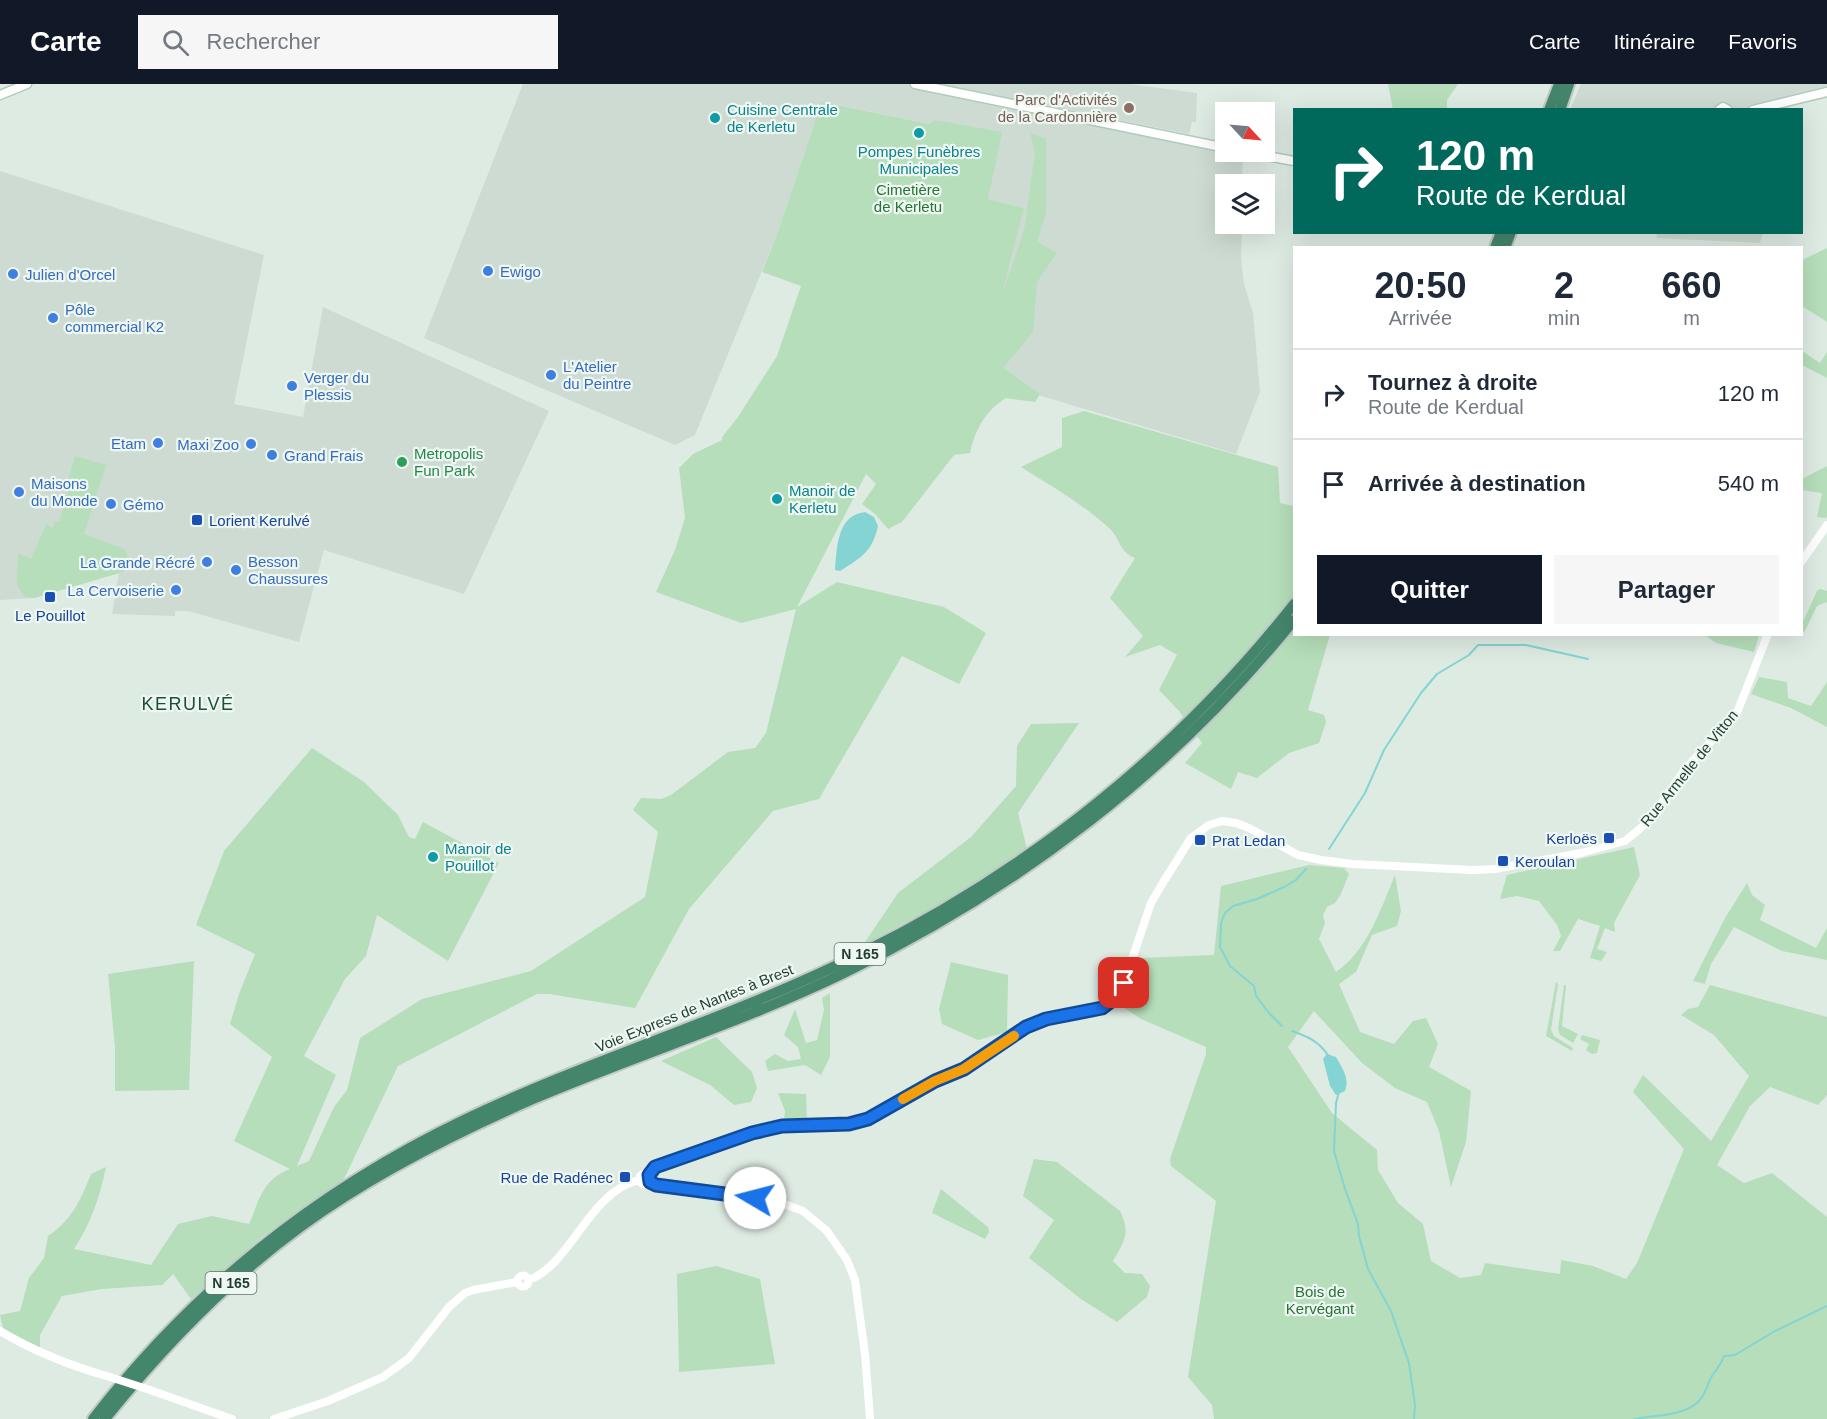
<!DOCTYPE html>
<html lang="fr">
<head>
<meta charset="utf-8">
<style>
  body { margin:0; font-family:Helvetica,sans-serif; background:#f6f6f7; color:#1f2937; height:100vh; display:flex; flex-direction:column; font-size:22px; white-space:nowrap }
  * { box-sizing:border-box; margin:0 }
  p { font-size:20px; color:#747a83 }
  .icon { flex:none; width:33px; height:33px; fill:none; stroke:currentColor; stroke-width:2; stroke-linecap:round; stroke-linejoin:round }
  .map { position:relative; flex:1; overflow:hidden }
  .side { position:absolute; left:1293px; top:162px; width:510px; height:390px; display:flex; flex-direction:column; background:#fff; border-radius:0px; box-shadow:0 6px 24px #0002 }
  .side>* { flex:none }
  .guide { position:absolute; left:1293px; top:24px; width:510px; height:126px; border-radius:0px; box-shadow:0 6px 24px #0002; background:#00695c; color:#fff; overflow:hidden }
  .needle { width:39px; rotate:116deg }
  .fabs { position:absolute; left:1215px; top:18px; display:grid; gap:12px }
  .fabs a { display:grid; place-items:center; width:60px; height:60px; border-radius:0px; background:#fff; box-shadow:0 6px 24px #0002; font-size:30px }
  .pin { position:absolute; display:grid; place-items:center; width:51px; height:51px; color:#fff; margin:-26px; border-radius:12px; box-shadow:0 3px 9px #0006 }
  .me { position:absolute; width:66px; margin:-33px; rotate:278deg; stroke-linejoin:round; filter:drop-shadow(0 0 4px #0008) }
  .turn { display:flex; align-items:center; gap:21px; height:126px; padding:0 24px; font-size:27px }
  .turn .icon { width:78px; height:78px; stroke-width:2.5 }
  .turn b { display:block; font-size:42px; line-height:51px }
  .eta { display:flex; justify-content:space-evenly; align-items:center; height:102px; text-align:center }
  .eta b { font-size:36px; font-weight:700; line-height:42px }
  .cta { display:flex; gap:12px; margin-top:auto; padding:12px 24px }
  .cta a { flex:1; height:69px; border-radius:0px; background:#111827; color:#fff; font-size:24px; font-weight:700; line-height:69px; text-align:center }
  .cta a+a { background:#f6f6f7; color:#1f2937 }
  ul { padding:0; list-style:none }
  li { display:flex; align-items:center; gap:18px; height:90px; padding:0 24px; border-top:2px solid #e0e1e3 }
  li div { flex:1 }
  li b { display:block; font-size:22px }
  li em { font-style:normal }
  header { display:flex; align-items:center; gap:36px; box-sizing:border-box; height:84px; padding:0 30px; background:#111827; color:#fff }
  header strong { font-size:28px }
  nav { display:flex; gap:33px; margin-inline-start:auto; font-size:21px }
  .search { width:420px; height:54px; background:#f6f6f7; display:flex; align-items:center; gap:15px; box-sizing:border-box; padding:0 21px; border-radius:0px; color:#747a83; font-size:22px }
  .map>svg:first-child { display:block }
  .built { fill:#cddbd2 }
  .green { fill:#b6deba }
  .water { fill:#83d4d3 }
  .lines { fill:none; stroke-linecap:round; stroke-linejoin:round }
  .stream { stroke:#83d4d3; stroke-width:2 }
  .secondary-casing { stroke:#b1cbbd; stroke-width:11 }
  .trunk-casing { stroke:#c0c8c5; stroke-width:14 }
  .tertiary { stroke:#fff; stroke-width:8 }
  .secondary { stroke:#fff; stroke-width:8 }
  .trunk { stroke:#44866c; stroke-width:10 }
  .tertiary-bridge { stroke:#fff; stroke-width:8 }
  .route-casing { stroke:#114b97; stroke-width:15 }
  .route { stroke:#1a73e8; stroke-width:10 }
  .slow { stroke:#f59e0b; stroke-width:10 }
  .education-dot { fill:#8d6e63; stroke:#eff7f2; stroke-width:2 }
  .culture-dot { fill:#0f9aa8; stroke:#eff7f2; stroke-width:2 }
  .shop-dot { fill:#3f7fe0; stroke:#eff7f2; stroke-width:2 }
  .leisure-dot { fill:#2e9e5b; stroke:#eff7f2; stroke-width:2 }
  .transit-dot { fill:#1a4fb4; stroke:#eff7f2; stroke-width:2 }
  .labels { text-anchor:middle; dominant-baseline:central; stroke-width:4.5; stroke-linejoin:round; paint-order:stroke }
  .shield { fill:#eff7f2; stroke:#5d746a; stroke-width:1.5 }
  .shield-label { font-size:14px; font-weight:bold; fill:#1f3c2f }
  .education-label { font-size:15px; fill:#785e54; stroke:#eff7f2; text-anchor:end }
  .culture-label { font-size:15px; fill:#0d838f; stroke:#eff7f2; text-anchor:start }
  .park-label { font-size:15px; fill:#277438; stroke:#eff7f2 }
  .shop-label { font-size:15px; fill:#366cbe; stroke:#eff7f2; text-anchor:start }
  .leisure-label { font-size:15px; fill:#27864d; stroke:#eff7f2; text-anchor:start }
  .transit-label { font-size:15px; fill:#164399; stroke:#eff7f2; text-anchor:start }
  .street-label { font-size:15px; fill:#1f3c2f; stroke:#eff7f2 }
  .quarter-label { font-size:18px; letter-spacing:1.5px; fill:#1a4f39; stroke:#eff7f2 }
</style>
</head>
<body>
<header>
<strong>Carte</strong>
<div class="search"><svg class="icon" aria-label="search" viewBox="0 0 24 24"><circle cx="10" cy="10" r="6"/><path d="M15 15l6 6"/></svg>Rechercher</div>
<nav><a>Carte</a><a>Itinéraire</a><a>Favoris</a></nav>
</header>
<div class="map">
<svg width="1827" height="1335" viewBox="0 0 1827 1335">
  <rect width="100%" height="100%" fill="#deebe3"/>
  <path class="built" d="M 523,0 L 1129,0 L 1197,9 L 1196,38 L 1192,38 L 1189,50 L 1015,15 L 1018,22 L 1226,68 L 1243,68 L 1242,100 L 1226,100 L 1226,140 L 1242,140 L 1241,174 L 1244,200 L 1253,229 L 1260,308 L 1236,370 L 977,293 L 1024,124 L 988,115 L 936,36 L 929,40 L 823,18 L 779,145 L 695,351 L 675,361 L 424,254 Z
    M 1581,0 L 1827,0 L 1827,8 L 1790,17 L 1789,25 L 1570,26 Z
    M 0,87 L 264,171 L 234,320 L 303,333 L 323,223 L 549,327 L 464,510 L 324,466 L 299,558 L 188,527 L 175,527 L 175,532 L 112,530 L 119,488 L 34,514 L 0,516 Z
    M 1656,149 L 1763,149 L 1760,159 L 1657,154 Z"/>
  <path class="green" d="M 1388,0 L 1458,0 L 1447,16 L 1447,25 L 1393,26 Z
    M 822,18 L 929,40 L 935,36 L 1002,48 L 988,115 L 1024,124 L 1001,213 L 1024,147 L 1035,69 L 1030,49 L 1046,55 L 1046,129 L 1037,158 L 1057,169 L 1037,198 L 1033,248 L 1003,284 L 1040,310 L 1035,318 L 1006,314 C 985,327 975,346 970,369 L 954,371 L 902,438 L 888,445 L 875,430 L 862,420 L 876,400 L 866,390 L 797,523 L 837,498 L 944,523 L 986,549 L 959,600 L 902,572 L 819,715 L 773,727 L 689,825 L 635,924 L 549,910 L 537,910 L 398,982 L 344,1095 L 262,1153 L 191,1215 L 173,1190 L 162,1201 L 102,1205 L 62,1212 L 40,1251 L 40,1267 L 4,1248 L 0,1231 L 20,1227 L 29,1194 L 44,1174 L 48,1152 C 72,1136 81,1115 91,1090 L 106,1083 C 100,1113 91,1139 74,1165 L 151,1181 L 178,1140 L 212,1132 L 249,1140 C 260,1115 262,1096 290,1085 L 234,1057 L 272,973 L 230,940 L 239,910 L 255,870 L 196,841 L 224,767 L 312,664 L 364,698 L 398,731 L 409,753 L 415,755 L 423,738 L 499,779 L 448,877 L 377,831 L 366,872 L 345,895 L 304,972 L 336,991 L 297,1082 L 309,1077 L 334,1023 L 347,1006 L 360,954 L 422,915 L 531,887 L 645,813 L 658,748 L 633,726 L 641,714 L 661,715 L 671,711 L 728,668 L 755,664 L 766,649 L 796,525 L 741,539 L 656,508 L 675,466 L 685,434 L 679,384 L 693,370 L 722,356 L 722,353 L 738,333 L 777,272 L 801,202 L 762,188 L 779,145 Z
    M 1827,164 L 1827,238 L 1802,222 L 1802,176 Z
    M 1802,267 L 1820,279 L 1827,268 L 1827,294 L 1802,281 Z
    M 1084,327 L 1278,383 L 1280,419 L 1294,422 L 1294,550 L 1330,551 L 1308,626 L 1324,631 L 1326,638 L 1319,659 L 1289,669 L 1257,694 L 1238,688 L 1231,705 L 1185,679 L 1202,659 L 1179,627 L 1159,606 L 1177,571 L 1160,561 L 1125,573 L 1143,552 L 1110,514 L 1135,474 C 1118,467 1121,455 1109,444 C 1083,420 1051,402 1021,383 L 1062,363 L 1062,334 Z
    M 75,372 L 106,381 L 84,450 L 124,465 L 129,474 L 130,484 L 120,489 L 34,514 L 25,513 L 17,501 L 18,469 L 31,475 L 46,440 L 53,444 L 55,437 L 59,438 L 70,402 L 67,401 Z
    M 1827,382 L 1827,432 L 1826,434 L 1817,433 L 1822,409 L 1802,406 L 1802,395 Z
    M 1820,505 L 1827,507 L 1827,518 L 1817,522 L 1805,547 L 1802,549 L 1802,540 L 1817,507 Z
    M 1705,551 L 1759,551 L 1754,568 L 1716,559 Z
    M 1759,593 L 1787,598 L 1788,614 L 1811,622 L 1827,598 L 1827,643 L 1791,624 L 1751,610 Z
    M 1079,639 L 1018,729 L 1027,765 L 949,815 L 863,861 L 898,809 L 971,753 L 1016,702 L 1017,662 L 1031,640 Z
    M 1634,763 L 1640,791 L 1614,839 L 1615,848 L 1605,844 L 1597,865 L 1607,868 L 1601,877 L 1590,874 L 1600,842 L 1578,835 L 1560,867 L 1553,867 L 1561,852 L 1557,841 L 1539,817 L 1517,812 L 1500,815 L 1507,791 Z
    M 1309,781 L 1344,784 L 1349,790 L 1340,812 L 1335,819 L 1327,823 L 1323,831 L 1325,839 L 1319,855 L 1336,888 C 1367,867 1381,825 1395,791 L 1401,827 L 1397,842 L 1372,851 L 1356,888 L 1339,900 L 1360,948 L 1394,960 L 1413,937 L 1426,934 L 1438,960 L 1429,983 L 1471,1007 L 1466,1058 L 1451,1103 L 1439,1047 L 1427,1018 L 1395,1004 L 1362,979 L 1314,927 L 1288,963 L 1332,1029 L 1377,1066 L 1378,1086 L 1398,1119 L 1423,1140 L 1431,1177 L 1460,1194 L 1481,1191 L 1485,1179 L 1560,1190 L 1561,1176 L 1593,1182 L 1626,1195 L 1637,1179 L 1684,1065 L 1633,1008 L 1643,991 L 1711,1057 L 1749,992 L 1714,951 L 1681,931 L 1688,925 L 1698,923 L 1710,901 L 1827,933 L 1827,1011 L 1818,1021 L 1770,1003 L 1750,1022 L 1717,1081 L 1744,1099 L 1772,1089 L 1827,1133 L 1827,1335 L 1214,1335 L 1212,1321 L 1188,1293 L 1216,1117 L 1171,1082 L 1170,1075 L 1206,970 L 1206,963 L 1141,935 L 1120,921 L 1130,904 L 1140,874 L 1214,871 L 1221,802 Z
    M 1747,799 L 1752,811 L 1765,821 L 1760,836 L 1816,864 L 1827,844 L 1827,876 L 1782,867 L 1734,843 L 1711,880 L 1705,900 L 1693,897 L 1725,834 Z
    M 194,877 L 189,1006 L 115,1007 L 115,964 L 108,890 Z
    M 951,878 L 1008,891 L 1007,948 L 978,956 L 942,940 L 939,925 Z
    M 1556,898 L 1558,900 L 1551,946 L 1554,952 L 1573,964 L 1572,967 L 1546,952 Z
    M 1564,901 L 1566,901 L 1562,942 L 1578,950 L 1573,959 L 1560,951 L 1558,945 Z
    M 830,909 L 830,973 L 821,991 L 805,981 L 768,987 L 765,977 L 775,970 L 788,977 L 801,975 L 798,963 L 784,951 L 795,925 L 806,959 L 817,956 L 824,926 L 822,914 Z
    M 1582,951 L 1600,956 L 1597,969 L 1592,970 L 1586,966 L 1589,960 L 1580,955 Z
    M 716,953 L 752,988 L 757,1004 L 751,1018 L 734,1021 L 710,1001 L 661,977 Z
    M 778,1009 L 806,1010 L 807,1037 L 784,1038 L 785,1027 Z
    M 1034,1075 L 1057,1078 L 1120,1127 C 1131,1149 1124,1158 1113,1177 L 1125,1189 L 1142,1190 L 1150,1202 L 1147,1213 L 1117,1238 L 1081,1215 L 1029,1174 L 1054,1136 L 1023,1112 Z
    M 941,1105 L 988,1143 L 989,1148 L 985,1155 L 932,1129 Z
    M 716,1182 L 760,1195 L 775,1280 L 679,1288 L 677,1190 Z"/>
  <path class="water" d="M 865,428 L 874,433 L 878,442 C 872,468 862,473 840,487 L 835,486 C 837,463 837,431 865,428 Z
    M 1327,970 L 1336,973 C 1342,984 1350,994 1345,1007 L 1336,1011 L 1330,1002 L 1323,975 Z"/>
  <g class="lines">
    <path class="stream" d="M 1329,765 L 1365,709 L 1384,666 L 1421,609 L 1437,590 L 1469,571 L 1478,561 L 1526,561 L 1588,575
      M 1282,942 L 1269,929 L 1256,912 L 1254,902 L 1230,882 L 1220,863 L 1221,839 L 1225,829 L 1233,822 L 1257,815 L 1284,803 L 1296,796 L 1306,785
      M 1292,947 C 1307,952 1318,957 1328,971
      M 1339,1008 L 1336,1019 L 1334,1067 L 1345,1105 L 1358,1140 L 1359,1152 L 1368,1185 L 1391,1227 L 1409,1279 L 1415,1321 L 1414,1335
      M 1635,1335 C 1655,1331 1685,1332 1699,1317 C 1706,1310 1707,1300 1712,1292 C 1717,1284 1721,1281 1724,1272 L 1735,1271 L 1775,1247 L 1827,1222"/>
    <g class="secondary-casing">
      <path id="secondary" d="M 915,0 L 1226,64
        M 0,11 L 27,0
        M 1719,26 L 1723,23 L 1728,26
        M 1753,26 L 1827,8
        M 1244,68 L 1294,77"/>
    </g>
    <g class="trunk-casing">
      <path id="trunk" d="M 1549,26 L 1559,0
        M 1560,26 L 1569,0
        M 1495,164 L 1501,148
        M 1505,164 L 1511,148
        M 93,1335 C 192,1207 318,1106 464,1036 C 593,974 732,934 860,870 C 1029,787 1177,668 1294,520
        M 105,1335 C 163,1263 227,1196 303,1141 C 373,1090 453,1050 533,1015 C 636,971 743,938 844,889 C 1018,805 1173,687 1294,536"/>
    </g>
    <path class="tertiary" d="M 1802,477 L 1827,441
      M639.5 1095a5.5 5.5 0 1 1 11 0a5.5 5.5 0 1 1-11 0Z
      M 649,1091 L 655,1083 L 752,1049 L 782,1042 L 849,1040 L 868,1035 L 935,997 L 964,985 L 1026,943 L 1046,935 L 1102,924 L 1115,914 L 1124,899 L 1151,819 L 1164,797 L 1191,754 L 1209,741 L 1222,737 L 1236,739 L 1249,744 L 1298,771 L 1321,776 L 1353,780 L 1472,786 L 1495,785 L 1581,769 L 1625,757 L 1648,738 L 1686,684 L 1736,631 L 1768,550
      M 650,1098 L 656,1101 L 776,1117 L 803,1127 L 827,1147 L 847,1176 L 855,1196 L 865,1270 L 870,1335
      M517.5 1197a5.5 5.5 0 1 1 11 0a5.5 5.5 0 1 1-11 0Z
      M 528,1196 C 569,1184 589,1107 639,1096
      M 0,1247 C 35,1268 71,1282 110,1293
      M 150,1306 L 232,1335
      M 274,1335 L 328,1317 L 383,1293 L 409,1274 L 449,1223 L 465,1209 L 473,1206 L 517,1198"/>
    <use href="#secondary" class="secondary"/>
    <use href="#trunk" class="trunk"/>
    <path class="tertiary-bridge" d="M 110,1293 L 150,1306"/>
  </g>
  <g class="lines">
    <g class="route-casing">
      <path id="route" d="M 755,1114 L 656,1101 L 650,1098 L 649,1091 L 655,1083 L 752,1049 L 782,1042 L 849,1040 L 868,1035 L 935,997 L 964,985 L 1026,943 L 1046,935 L 1102,924 L 1115,914 L 1124,899"/>
    </g>
    <use href="#route" class="route"/>
    <path class="slow" d="M 903,1015 L 935,997 L 964,985 L 1014,952"/>
  </g>
  <circle class="education-dot" cx="1129" cy="24" r="6"/>
  <g class="culture-dot">
    <circle cx="715" cy="34" r="6"/>
    <circle cx="919" cy="49" r="6"/>
    <circle cx="777" cy="415" r="6"/>
    <circle cx="433" cy="773" r="6"/>
  </g>
  <g class="shop-dot">
    <circle cx="488" cy="187" r="6"/>
    <circle cx="13" cy="190" r="6"/>
    <circle cx="53" cy="234" r="6"/>
    <circle cx="551" cy="291" r="6"/>
    <circle cx="292" cy="302" r="6"/>
    <circle cx="158" cy="359" r="6"/>
    <circle cx="251" cy="360" r="6"/>
    <circle cx="272" cy="371" r="6"/>
    <circle cx="19" cy="408" r="6"/>
    <circle cx="111" cy="420" r="6"/>
    <circle cx="207" cy="478" r="6"/>
    <circle cx="236" cy="486" r="6"/>
    <circle cx="176" cy="506" r="6"/>
  </g>
  <circle class="leisure-dot" cx="402" cy="378" r="6"/>
  <g class="transit-dot">
    <rect x="191" y="430" width="12" height="12" rx="3"/>
    <rect x="44" y="507" width="12" height="12" rx="3"/>
    <rect x="1603" y="748" width="12" height="12" rx="3"/>
    <rect x="1194" y="750" width="12" height="12" rx="3"/>
    <rect x="1497" y="771" width="12" height="12" rx="3"/>
    <rect x="619" y="1087" width="12" height="12" rx="3"/>
  </g>
  <g class="labels">
    <g class="shield">
      <rect x="834.5" y="859" width="51" height="22" rx="4.5"/>
      <rect x="205.5" y="1188" width="51" height="22" rx="4.5"/>
    </g>
    <g class="shield-label">
      <text x="860" y="870">N 165</text>
      <text x="231" y="1199">N 165</text>
    </g>
    <g class="education-label">
      <text x="1117" y="15">Parc d'Activités<tspan x="1117" dy="17">de la Cardonnière</tspan></text>
    </g>
    <g class="culture-label">
      <text x="727" y="25">Cuisine Centrale<tspan x="727" dy="17">de Kerletu</tspan></text>
      <text x="919" y="67" text-anchor="middle">Pompes Funèbres<tspan x="919" dy="17">Municipales</tspan></text>
      <text x="789" y="406">Manoir de<tspan x="789" dy="17">Kerletu</tspan></text>
      <text x="445" y="764">Manoir de<tspan x="445" dy="17">Pouillot</tspan></text>
    </g>
    <g class="park-label">
      <text x="908" y="105">Cimetière<tspan x="908" dy="17">de Kerletu</tspan></text>
      <text x="1320" y="1207">Bois de<tspan x="1320" dy="17">Kervégant</tspan></text>
    </g>
    <g class="shop-label">
      <text x="500" y="187">Ewigo</text>
      <text x="25" y="190">Julien d'Orcel</text>
      <text x="65" y="225">Pôle<tspan x="65" dy="17">commercial K2</tspan></text>
      <text x="563" y="282">L'Atelier<tspan x="563" dy="17">du Peintre</tspan></text>
      <text x="304" y="293">Verger du<tspan x="304" dy="17">Plessis</tspan></text>
      <text x="146" y="359" text-anchor="end">Etam</text>
      <text x="239" y="360" text-anchor="end">Maxi Zoo</text>
      <text x="284" y="371">Grand Frais</text>
      <text x="31" y="399">Maisons<tspan x="31" dy="17">du Monde</tspan></text>
      <text x="123" y="420">Gémo</text>
      <text x="248" y="477">Besson<tspan x="248" dy="17">Chaussures</tspan></text>
      <text x="195" y="478" text-anchor="end">La Grande Récré</text>
      <text x="164" y="506" text-anchor="end">La Cervoiserie</text>
    </g>
    <g class="leisure-label">
      <text x="414" y="369">Metropolis<tspan x="414" dy="17">Fun Park</tspan></text>
    </g>
    <g class="transit-label">
      <text x="209" y="436">Lorient Kerulvé</text>
      <text x="50" y="531" text-anchor="middle">Le Pouillot</text>
      <text x="1597" y="754" text-anchor="end">Kerloës</text>
      <text x="1212" y="756">Prat Ledan</text>
      <text x="1515" y="777">Keroulan</text>
      <text x="613" y="1093" text-anchor="end">Rue de Radénec</text>
    </g>
    <g class="street-label">
      <text transform="translate(1689 684) rotate(-51)">Rue Armelle de Vitton</text>
      <text transform="translate(694 924) rotate(-22)">Voie Express de Nantes à Brest</text>
    </g>
    <g class="quarter-label">
      <text x="188" y="620">KERULVÉ</text>
    </g>
  </g>
</svg>
<div class="fabs">
<a><svg class="needle" viewBox="-14 -14 28 28"><path d="M0-13l5 13h-10z" fill="#e53935"/><path d="M0 13l5-13h-10z" fill="#747a83"/></svg></a>
<a><svg class="icon" aria-label="layers" viewBox="0 0 24 24"><path d="M12 4l9 5-9 5-9-5zM3 14l9 5 9-5"/></svg></a>
</div>
<div class="pin" style="left:1124px;top:899px;background:#d93025"><svg class="icon" aria-label="arrive" viewBox="0 0 24 24"><path d="M6 21V4h12l-3 4 3 4H6"/></svg></div>
<svg class="me" style="left:755px;top:1114px" viewBox="-20 -20 40 40"><circle r="19" fill="#fff"/><path d="M0-13L10 11 0 6-10 11z" fill="#1a73e8"/></svg>
<div class="guide">
<div class="turn"><svg class="icon" aria-label="right" viewBox="0 0 24 24"><path d="M7 20v-9h11M14 6l5 5-5 5"/></svg><div><b>120 m</b>Route de Kerdual</div></div>
</div>
<section class="side">
<div class="eta">
<div><b>20:50</b><p>Arrivée</p></div>
<div><b>2</b><p>min</p></div>
<div><b>660</b><p>m</p></div>
</div>
<ul>
<li><svg class="icon" aria-label="right" viewBox="0 0 24 24"><path d="M7 20v-9h11M14 6l5 5-5 5"/></svg><div><b>Tournez à droite</b><p>Route de Kerdual</p></div><em>120 m</em></li>
<li><svg class="icon" aria-label="arrive" viewBox="0 0 24 24"><path d="M6 21V4h12l-3 4 3 4H6"/></svg><div><b>Arrivée à destination</b></div><em>540 m</em></li>
</ul>
<div class="cta"><a>Quitter</a><a>Partager</a></div>
</section>
</div>
</body>
</html>
